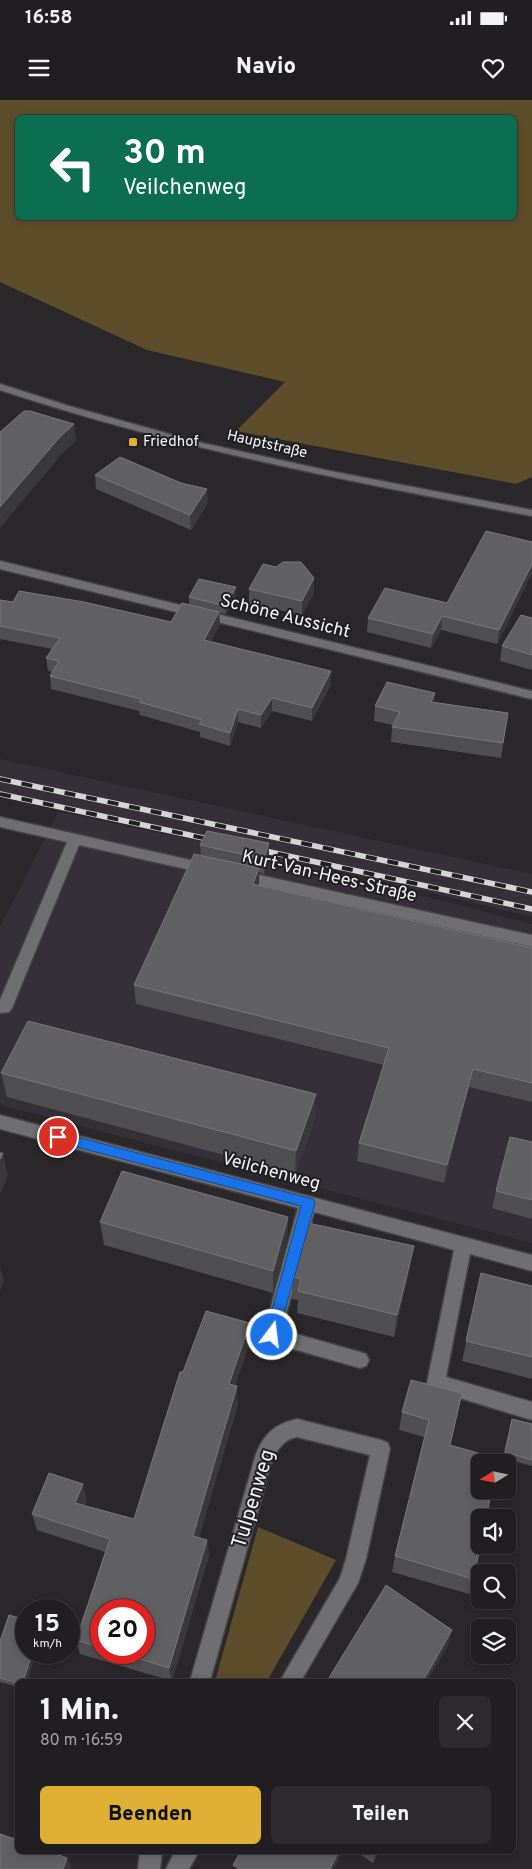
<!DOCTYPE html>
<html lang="de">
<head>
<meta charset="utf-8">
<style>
  body { margin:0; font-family:Overpass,sans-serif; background:#2d2b2d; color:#f1f3f6; height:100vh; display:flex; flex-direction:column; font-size:19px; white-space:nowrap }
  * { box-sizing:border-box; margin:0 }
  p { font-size:16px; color:#a2a2a5 }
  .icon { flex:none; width:28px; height:28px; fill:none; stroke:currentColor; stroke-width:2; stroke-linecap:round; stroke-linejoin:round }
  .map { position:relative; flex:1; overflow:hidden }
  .panel { position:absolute; left:15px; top:1579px; width:501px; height:175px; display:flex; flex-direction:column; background:#201e20; border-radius:8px; box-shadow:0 2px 8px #0003,0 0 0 1px #3d3c3e }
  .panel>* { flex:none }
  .guide { position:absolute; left:15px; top:15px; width:502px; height:105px; border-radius:8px; box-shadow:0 2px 8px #0003,0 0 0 1px #3d3c3e; background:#0b6e4f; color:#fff; overflow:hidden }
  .needle { width:32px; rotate:260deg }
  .tools { position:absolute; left:471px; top:1354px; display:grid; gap:10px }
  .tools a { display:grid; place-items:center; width:45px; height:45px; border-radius:8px; background:#201e20; box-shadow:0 2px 8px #0003,0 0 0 1px #3d3c3e; font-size:25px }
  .speed { position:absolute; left:15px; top:1499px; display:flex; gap:10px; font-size:25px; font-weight:700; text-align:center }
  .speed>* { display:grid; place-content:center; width:65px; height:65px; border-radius:50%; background:#201e20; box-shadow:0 2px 8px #0003,0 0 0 1px #3d3c3e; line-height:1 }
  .speed small { font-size:12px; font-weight:400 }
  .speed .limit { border:8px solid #d22; background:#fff; color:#111 }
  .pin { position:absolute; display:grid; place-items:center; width:42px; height:42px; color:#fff; margin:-21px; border:2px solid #fff; border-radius:50%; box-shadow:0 1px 5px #0007 }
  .me { position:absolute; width:55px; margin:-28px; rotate:15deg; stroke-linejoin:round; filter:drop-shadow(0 0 4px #0008) }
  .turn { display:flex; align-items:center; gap:18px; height:105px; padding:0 25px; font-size:22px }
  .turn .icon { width:65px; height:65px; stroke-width:2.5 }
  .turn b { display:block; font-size:35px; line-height:42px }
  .round { display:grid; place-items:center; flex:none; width:52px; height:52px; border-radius:8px; background:#2d2b2d }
  .headline { display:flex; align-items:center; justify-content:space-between; height:85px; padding:0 25px }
  h1 { font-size:30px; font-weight:800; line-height:38px }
  .button { display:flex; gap:10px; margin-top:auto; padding:10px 25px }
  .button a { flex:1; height:58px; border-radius:8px; background:#dfb034; color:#111; font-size:20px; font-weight:800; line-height:58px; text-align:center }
  .button a+a { background:#2d2b2d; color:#f1f3f6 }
  .status { display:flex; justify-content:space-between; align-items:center; height:35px; padding:0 25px; background:#201e20; direction:ltr }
  .status svg { height:14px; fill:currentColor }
  header { display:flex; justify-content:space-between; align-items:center; height:65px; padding:0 25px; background:#201e20; font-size:22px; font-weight:800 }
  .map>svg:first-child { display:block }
  .built { fill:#353037 }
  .green { fill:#5d4d2a; fill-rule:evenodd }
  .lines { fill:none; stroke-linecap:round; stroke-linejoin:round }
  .minor-casing { stroke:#444345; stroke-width:3 }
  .minor { fill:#6f6e70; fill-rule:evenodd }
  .rail-casing { stroke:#d6d5d6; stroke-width:5.5 }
  .rail { stroke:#201f21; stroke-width:4; stroke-dasharray:11; stroke-linecap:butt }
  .wall { fill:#4f4e50; fill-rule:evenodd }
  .shaded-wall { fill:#39383a }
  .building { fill:#616062; stroke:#787779 }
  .route { fill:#1a73e8; stroke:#114b97 }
  .poi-dot { fill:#dfb034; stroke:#201f21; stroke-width:2 }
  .labels { text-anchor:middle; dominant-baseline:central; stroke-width:4; stroke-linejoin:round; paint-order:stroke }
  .far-poi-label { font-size:15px; fill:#f5f4f5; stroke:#201f21; text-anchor:start }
  .far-street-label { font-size:15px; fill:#f5f4f5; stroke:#201f21 }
  .street-label { font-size:18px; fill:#f5f4f5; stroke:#201f21 }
  .near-street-label { font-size:21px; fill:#f5f4f5; stroke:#201f21 }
</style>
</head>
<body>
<div class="status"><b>16:58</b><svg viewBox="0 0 49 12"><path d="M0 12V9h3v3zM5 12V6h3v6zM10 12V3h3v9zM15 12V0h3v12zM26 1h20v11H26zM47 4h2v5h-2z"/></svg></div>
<header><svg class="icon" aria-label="menu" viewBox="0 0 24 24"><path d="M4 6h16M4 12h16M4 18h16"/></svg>Navio<svg class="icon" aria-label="heart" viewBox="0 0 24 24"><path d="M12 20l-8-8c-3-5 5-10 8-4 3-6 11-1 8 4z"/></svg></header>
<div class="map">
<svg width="532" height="1769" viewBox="0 0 532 1769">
  <rect width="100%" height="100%" fill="#2a282a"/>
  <path class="built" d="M 0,659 L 532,774 L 532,817 L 272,755 L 0,696 Z
    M 58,712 L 270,756 L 532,824 L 532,1143 L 0,1005 L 0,827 Z"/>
  <path class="green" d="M 0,0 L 532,0 L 532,377 L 516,384 L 236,331 L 285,282 L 147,250 L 0,182 ZM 18,18 L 515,18 L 515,118 L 18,118 Z
    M 258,1427 L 336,1460 L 267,1581 L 215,1581 Z"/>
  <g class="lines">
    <g class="minor-casing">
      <path id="minor" d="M 0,284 L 69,306 L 198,342 L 330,371 L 532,410 L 532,416 C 352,382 174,348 0,290 Z
        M 0,461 L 532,591 L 532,599 L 0,469 Z
        M 0,717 L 208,764 L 213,765 L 215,769 L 213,773 L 208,774 L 79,745 L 12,908 L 9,912 L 0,913 L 0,900 L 67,742 L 0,727 Z
        M 241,771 L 532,835 L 532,847 L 236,780 L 234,776 L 236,772 Z
        M 0,1015 L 532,1155 L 532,1171 L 470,1154 L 446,1277 L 532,1302 L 532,1320 L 430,1289 L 427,1283 L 454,1150 L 314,1112 L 282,1230 L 360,1252 L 366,1254 L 369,1260 L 366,1266 L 360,1268 L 272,1243 L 266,1241 L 263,1235 L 298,1108 L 0,1029 Z
        M 297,1319 L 381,1340 L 388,1343 L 390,1349 L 366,1459 L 358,1483 L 301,1581 L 280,1581 L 340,1478 L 346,1459 L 370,1355 L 297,1337 C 285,1339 280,1347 273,1357 L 210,1581 L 190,1581 L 256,1354 C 264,1334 275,1324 297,1319 Z
        M 140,1751 L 162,1751 L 160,1769 L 138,1769 Z
        M 175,1751 L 199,1751 L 189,1769 L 166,1769 Z"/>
    </g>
    <use href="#minor" class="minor"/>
    <g class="rail-casing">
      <path id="rail" d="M 0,679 L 532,792
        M 0,694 L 217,741
        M 256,749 L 532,809"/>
    </g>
    <use href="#rail" class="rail"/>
  </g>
  <path class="wall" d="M 95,375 L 208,403 L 191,430 L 96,389 Z
    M 532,442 L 532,473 L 497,544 L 441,530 L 431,548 L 367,532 L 368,518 L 447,503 Z
    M 236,487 L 236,495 L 226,514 L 219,513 L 220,525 L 210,542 L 331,571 L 331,584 L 312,621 L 272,611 L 261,628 L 238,622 L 230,646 L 200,637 L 200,632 L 140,615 L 139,611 L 51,589 L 50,576 L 52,572 L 48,571 L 46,558 L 52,549 L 0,539 L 0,500 L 171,522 L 189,504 L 189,497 Z
    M 249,489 L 314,493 L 302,515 L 249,504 Z
    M 532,518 L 532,570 L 500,561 L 502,546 Z
    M 435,593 L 434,602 L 508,613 L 501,658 L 391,642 L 392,627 L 393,625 L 374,621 L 375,606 Z
    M 200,745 L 269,758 L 264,774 L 259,772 L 259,786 L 532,848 L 532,1002 L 469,987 L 444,1083 L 357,1061 L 359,1043 L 384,965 L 136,904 L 134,885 L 201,755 Z
    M 1,973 L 315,1018 L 295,1074 L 7,997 Z
    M 532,1042 L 532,1119 L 492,1108 L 496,1091 Z
    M 288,1117 L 287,1139 L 273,1193 L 104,1145 L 100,1122 Z
    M 410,1168 L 394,1237 L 297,1213 L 298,1200 L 292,1199 L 293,1177 Z
    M 481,1173 L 532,1186 L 532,1279 L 462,1261 Z
    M 250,1242 L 235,1285 L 238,1304 L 199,1437 L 207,1440 L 209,1455 L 172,1581 L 80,1554 L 76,1540 L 105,1452 L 37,1430 L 32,1414 L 87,1401 L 85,1406 L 134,1419 L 183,1272 ZM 101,1510 L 144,1552 L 101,1552 Z
    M 411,1280 L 450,1345 L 473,1479 L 469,1494 L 392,1472 L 395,1456 L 424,1337 L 399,1330 L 402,1312 Z
    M 512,1319 L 532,1324 L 532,1366 L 503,1358 Z
    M 0,1541 L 36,1552 L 27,1581 L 18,1581 L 18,1587 L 0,1582 Z
    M 355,1751 L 379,1751 L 373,1763 Z"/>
  <path class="shaded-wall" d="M 74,324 L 76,341 L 61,355 L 0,428 L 0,407 L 59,338 Z
    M 207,389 L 208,403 L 191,430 L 190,415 Z
    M 532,464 L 532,473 L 497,544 L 499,530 Z
    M 314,478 L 314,493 L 302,515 L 302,501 Z
    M 236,487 L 236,495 L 226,514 L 225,506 Z
    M 219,512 L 220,525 L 204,553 L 204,540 Z
    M 442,516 L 441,530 L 431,548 L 433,534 Z
    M 331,571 L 331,584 L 312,621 L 312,608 Z
    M 435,593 L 433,608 L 431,602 Z
    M 272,598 L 272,611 L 261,628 L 261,615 Z
    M 238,609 L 238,622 L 230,646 L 230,633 Z
    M 269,743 L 269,758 L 264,774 L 264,759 Z
    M 259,768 L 259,787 L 253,784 Z
    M 473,969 L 469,987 L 444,1083 L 447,1065 Z
    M 316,994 L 315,1018 L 295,1074 L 296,1051 Z
    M 3,1053 L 8,1076 L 0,1094 L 0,1059 Z
    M 288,1117 L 287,1139 L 273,1193 L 273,1171 Z
    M 414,1146 L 410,1168 L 394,1237 L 397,1215 Z
    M 0,1167 L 4,1182 L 0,1190 Z
    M 250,1223 L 250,1242 L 230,1302 L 229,1284 Z
    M 237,1286 L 238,1304 L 195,1452 L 193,1436 Z
    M 83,1384 L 87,1401 L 79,1420 L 75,1403 Z
    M 207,1440 L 209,1455 L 172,1581 L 169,1568 Z
    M 452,1530 L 448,1546 L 427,1581 L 423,1581 Z
    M 33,1552 L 36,1552 L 27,1581 L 23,1581 Z
    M 339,1751 L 343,1751 L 334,1769 L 330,1769 Z
    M 376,1751 L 379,1751 L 373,1763 L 376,1752 Z
    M 67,1758 L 72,1769 L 63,1769 Z"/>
  <path class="building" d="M 24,311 L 30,311 L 74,324 L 59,338 L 0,407 L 0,332 Z
    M 120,357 L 181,383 L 207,389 L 190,415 L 95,375 Z
    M 486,431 L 532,442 L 532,464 L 499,530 L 442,516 L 433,534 L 368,518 L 385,488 L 447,503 Z
    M 283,462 L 301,462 L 314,478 L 302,501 L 249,489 L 263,464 L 276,467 Z
    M 199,479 L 236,487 L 225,506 L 189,497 Z
    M 19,491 L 84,502 L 171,522 L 182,503 L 219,512 L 204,540 L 331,571 L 312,608 L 272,598 L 261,615 L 238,609 L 230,633 L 199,624 L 202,620 L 139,602 L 141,599 L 50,576 L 59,561 L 46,558 L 60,538 L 0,526 L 0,500 L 13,502 Z
    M 521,515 L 532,518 L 532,555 L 502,546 Z
    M 387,582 L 435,593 L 431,602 L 508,613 L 503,643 L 392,627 L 400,612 L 375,606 Z
    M 207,731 L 269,743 L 264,759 L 200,745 Z
    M 194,754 L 259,768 L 253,784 L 532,848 L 532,983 L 473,969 L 447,1065 L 359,1043 L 389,948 L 134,885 Z
    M 28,921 L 316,994 L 296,1051 L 1,973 Z
    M 510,1037 L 532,1042 L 532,1100 L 496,1091 Z
    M 0,1053 L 3,1053 L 0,1059 Z
    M 122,1071 L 288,1117 L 273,1171 L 100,1122 Z
    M 308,1123 L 414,1146 L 397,1215 L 298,1191 L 301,1179 L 293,1177 Z
    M 481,1173 L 532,1186 L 532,1257 L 466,1241 Z
    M 206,1211 L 250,1223 L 229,1284 L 237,1286 L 193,1436 L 207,1440 L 169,1568 L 118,1552 L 144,1552 L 144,1510 L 101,1510 L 101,1548 L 76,1540 L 110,1439 L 32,1414 L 49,1373 L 83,1384 L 75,1403 L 134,1419 L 180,1272 L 183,1272 Z
    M 411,1280 L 462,1293 L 450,1345 L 499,1359 L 498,1362 L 480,1362 L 480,1390 L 492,1390 L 486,1418 L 480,1418 L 480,1445 L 481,1445 L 473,1479 L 395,1456 L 429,1320 L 402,1312 Z
    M 512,1319 L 532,1324 L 532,1360 L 505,1352 Z
    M 386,1485 L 452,1530 L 423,1581 L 327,1581 Z
    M 9,1515 L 26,1520 L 26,1552 L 33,1552 L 23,1581 L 18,1581 L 18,1583 L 0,1578 L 0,1541 Z
    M 0,1734 L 18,1740 L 18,1751 L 49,1751 L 67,1758 L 63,1769 L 0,1769 Z
    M 241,1751 L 339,1751 L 330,1769 L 239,1769 L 233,1765 Z"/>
  <path class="route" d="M 58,1032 L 313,1099 L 315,1103 L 277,1239 L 272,1241 L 267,1239 L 265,1235 L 301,1106 L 58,1042 L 53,1041 L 52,1037 L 53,1033 Z"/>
  <rect class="poi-dot" x="128" y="337" width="10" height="10" rx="2.5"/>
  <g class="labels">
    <g class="far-poi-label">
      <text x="143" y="342">Friedhof</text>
    </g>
    <g class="far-street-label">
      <text transform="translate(267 345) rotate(13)">Hauptstraße</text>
    </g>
    <g class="street-label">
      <text transform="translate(285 517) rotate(14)">Schöne Aussicht</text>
      <text transform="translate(329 777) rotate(13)">Kurt-Van-Hees-Straße</text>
      <text transform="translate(271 1072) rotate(15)">Veilchenweg</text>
    </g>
    <g class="near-street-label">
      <text transform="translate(254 1399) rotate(-73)">Tulpenweg</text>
    </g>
  </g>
</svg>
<div class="tools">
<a><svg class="needle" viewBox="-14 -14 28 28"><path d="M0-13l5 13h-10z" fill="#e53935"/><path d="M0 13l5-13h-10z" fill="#a2a2a5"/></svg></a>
<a><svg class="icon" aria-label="sound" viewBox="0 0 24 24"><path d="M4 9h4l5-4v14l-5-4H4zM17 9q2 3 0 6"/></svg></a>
<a><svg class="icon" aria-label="search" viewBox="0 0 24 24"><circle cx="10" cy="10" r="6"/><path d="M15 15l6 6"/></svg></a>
<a><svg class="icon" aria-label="layers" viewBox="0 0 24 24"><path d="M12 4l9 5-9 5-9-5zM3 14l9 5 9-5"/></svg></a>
</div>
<div class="speed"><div>15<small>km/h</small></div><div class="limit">20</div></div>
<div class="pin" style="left:58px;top:1037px;background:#d93025"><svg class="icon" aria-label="arrive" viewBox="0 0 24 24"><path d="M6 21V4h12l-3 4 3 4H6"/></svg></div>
<svg class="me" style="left:272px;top:1235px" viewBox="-20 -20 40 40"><circle r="17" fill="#1a73e8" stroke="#fff" stroke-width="3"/><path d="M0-11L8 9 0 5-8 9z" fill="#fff"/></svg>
<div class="guide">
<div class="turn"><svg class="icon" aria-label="left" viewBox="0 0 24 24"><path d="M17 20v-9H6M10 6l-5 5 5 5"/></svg><div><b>30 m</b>Veilchenweg</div></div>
</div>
<section class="panel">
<div class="headline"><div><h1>1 Min.</h1><p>80 m · 16:59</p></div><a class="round"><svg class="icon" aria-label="close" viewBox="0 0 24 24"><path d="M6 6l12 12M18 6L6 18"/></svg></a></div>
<div class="button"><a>Beenden</a><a>Teilen</a></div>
</section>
</div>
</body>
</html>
